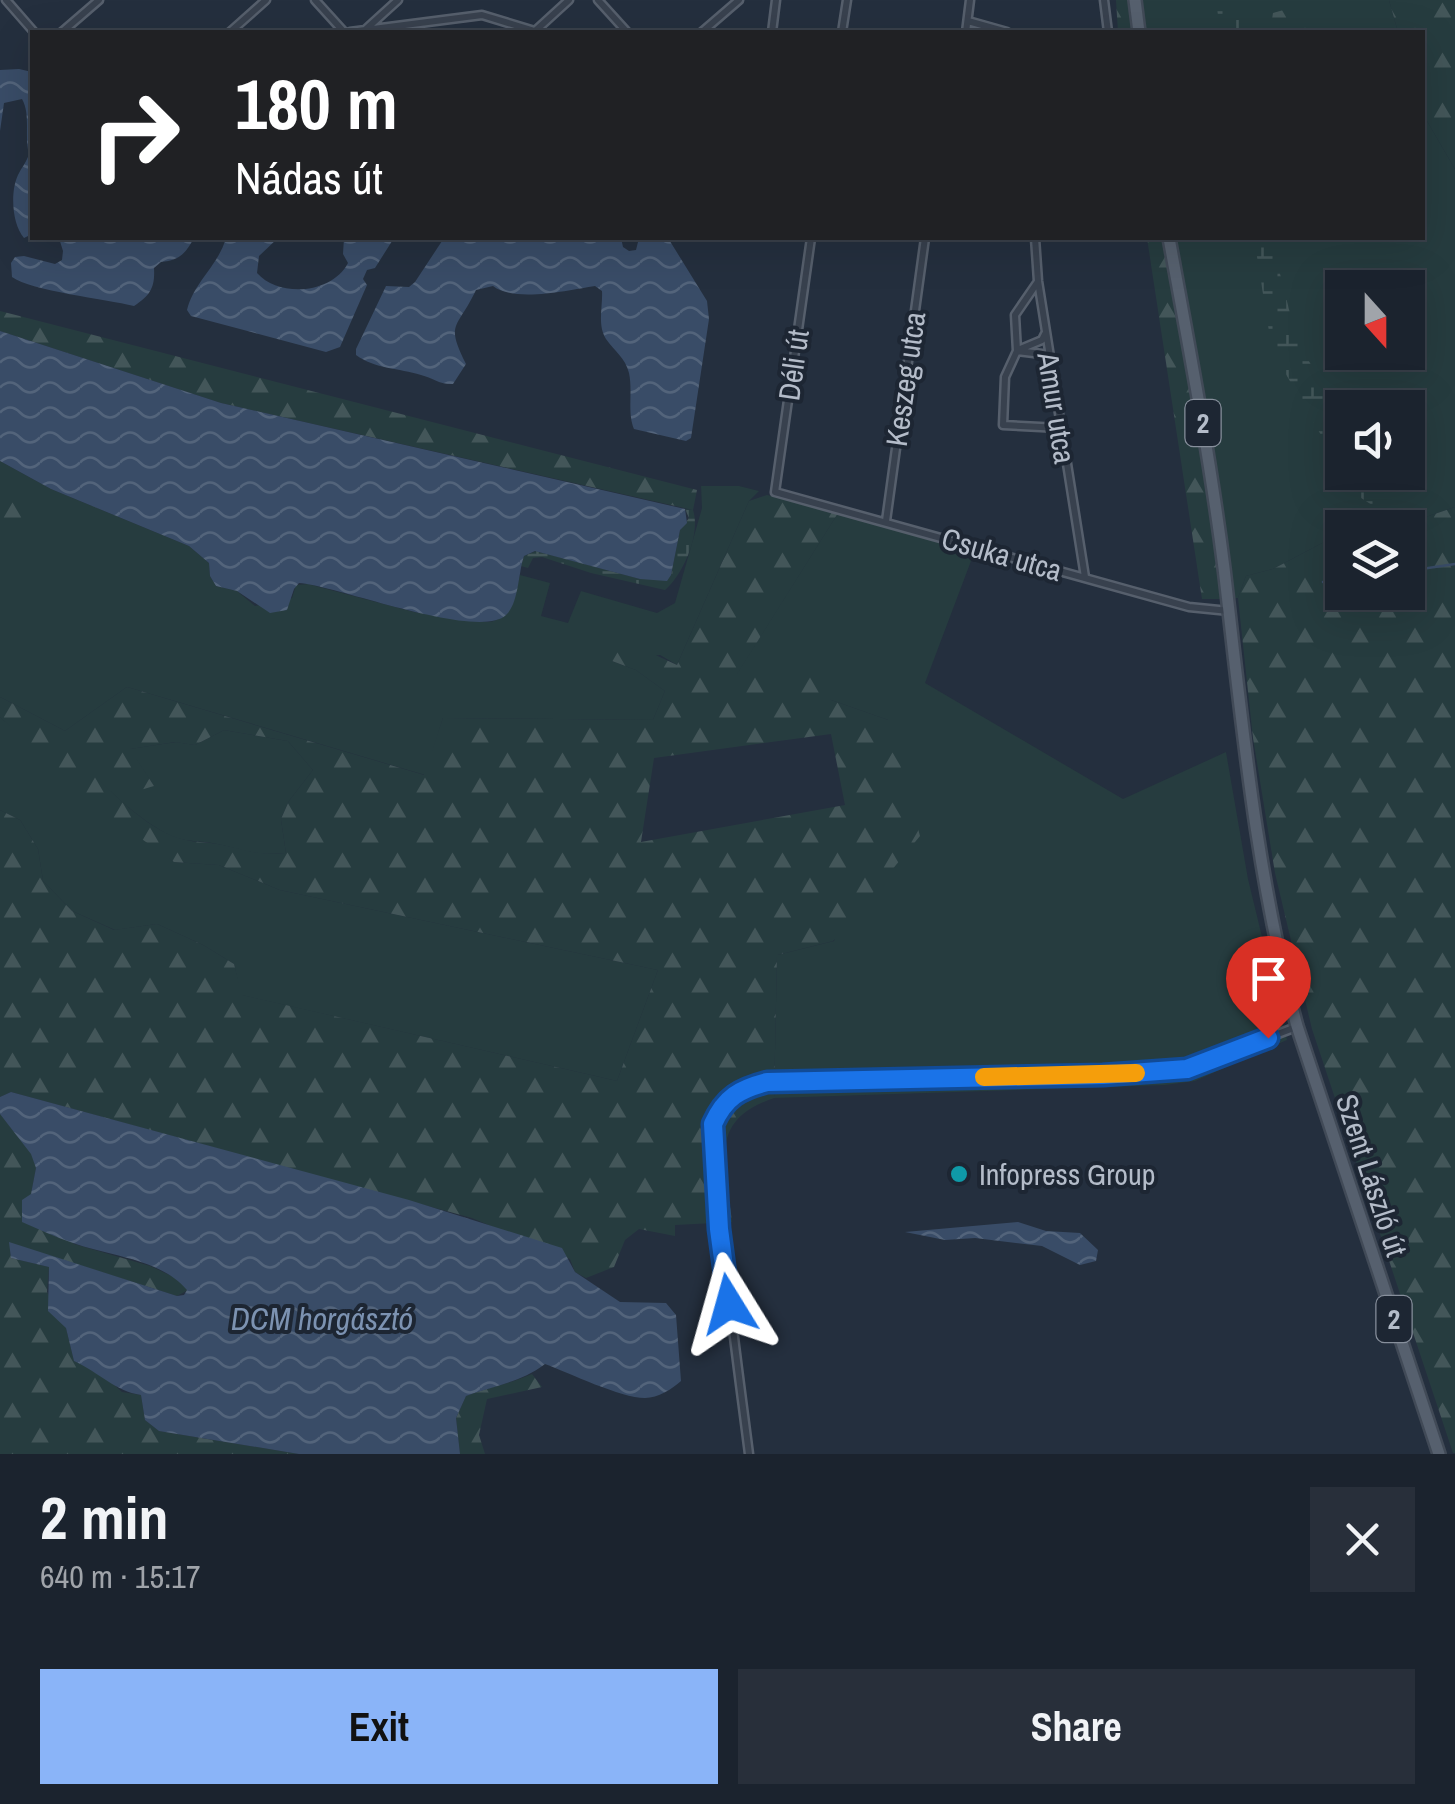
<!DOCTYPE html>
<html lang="en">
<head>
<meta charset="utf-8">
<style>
  body { margin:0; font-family:"Archivo Narrow",sans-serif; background:#282f3a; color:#f1f3f6; height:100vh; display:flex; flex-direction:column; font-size:38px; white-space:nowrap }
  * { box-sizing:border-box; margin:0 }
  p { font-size:32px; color:#a0a4aa }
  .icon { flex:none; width:55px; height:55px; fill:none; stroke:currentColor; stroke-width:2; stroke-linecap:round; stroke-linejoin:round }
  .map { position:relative; height:1454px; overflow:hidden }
  .details { display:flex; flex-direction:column; background:#1b232e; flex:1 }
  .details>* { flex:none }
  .banner { position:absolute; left:30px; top:30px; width:1395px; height:210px; border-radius:0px; box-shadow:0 10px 40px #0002,0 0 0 2px #39404a; background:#202124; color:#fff; overflow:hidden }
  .needle { width:65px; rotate:159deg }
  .buttons { position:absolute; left:1325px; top:270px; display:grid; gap:20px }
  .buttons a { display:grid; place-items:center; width:100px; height:100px; border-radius:0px; background:#1b232e; box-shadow:0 10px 40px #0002,0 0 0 2px #39404a; font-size:50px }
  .pin { position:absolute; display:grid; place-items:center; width:85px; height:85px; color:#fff; margin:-102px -42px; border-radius:50% 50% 50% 0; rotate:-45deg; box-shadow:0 0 10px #0007 }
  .pin .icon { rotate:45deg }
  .me { position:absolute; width:110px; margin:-55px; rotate:352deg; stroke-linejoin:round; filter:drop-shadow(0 0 8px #0008) }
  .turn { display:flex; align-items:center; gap:35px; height:210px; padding:0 40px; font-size:45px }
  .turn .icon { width:130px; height:130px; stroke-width:2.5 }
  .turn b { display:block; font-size:70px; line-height:85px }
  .round { display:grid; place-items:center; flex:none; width:105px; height:105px; border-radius:0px; background:#282f3a }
  .overview { display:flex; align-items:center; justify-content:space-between; height:170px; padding:0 40px }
  h1 { font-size:60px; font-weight:700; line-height:75px }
  .cta { display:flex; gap:20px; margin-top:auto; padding:20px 40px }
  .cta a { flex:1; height:115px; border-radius:0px; background:#8ab4f8; color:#111; font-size:40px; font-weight:700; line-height:115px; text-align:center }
  .cta a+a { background:#282f3a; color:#f1f3f6 }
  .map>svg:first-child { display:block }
  .green { fill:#263c3f; fill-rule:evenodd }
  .forest { fill:url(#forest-firs); fill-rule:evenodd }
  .wetland { fill:url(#wetland-marsh) }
  .water { fill:url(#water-waves) }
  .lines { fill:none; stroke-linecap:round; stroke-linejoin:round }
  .stream { stroke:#394c67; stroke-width:2.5 }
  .minor-casing { stroke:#565f6c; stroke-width:11 }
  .primary-casing { stroke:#414a57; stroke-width:16 }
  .minor { stroke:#38414e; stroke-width:6 }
  .primary { stroke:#56606e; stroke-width:11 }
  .route-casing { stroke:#114b97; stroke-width:25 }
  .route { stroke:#1a73e8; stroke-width:18 }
  .slow { stroke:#f59e0b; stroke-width:18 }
  .culture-dot { fill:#0f9aa8; stroke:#1d2633; stroke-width:4 }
  .labels { text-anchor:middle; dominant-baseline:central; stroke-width:8; stroke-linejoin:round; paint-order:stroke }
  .shield { fill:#1d2633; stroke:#878f9c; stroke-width:2.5 }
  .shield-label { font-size:28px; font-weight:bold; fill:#b4bcc9 }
  .street-label { font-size:30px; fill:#b4bcc9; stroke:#1d2633 }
  .poi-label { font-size:30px; fill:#b4bcc9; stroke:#1d2633; text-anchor:start }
  .water-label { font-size:32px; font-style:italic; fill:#7c92b1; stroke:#1d2633 }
</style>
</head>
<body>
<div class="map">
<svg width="1455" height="1454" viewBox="0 0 1455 1454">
  <defs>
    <pattern id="forest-firs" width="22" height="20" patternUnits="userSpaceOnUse" patternTransform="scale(2.5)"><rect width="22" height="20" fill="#263c3f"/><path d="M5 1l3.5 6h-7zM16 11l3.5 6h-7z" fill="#435659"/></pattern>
    <pattern id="wetland-marsh" width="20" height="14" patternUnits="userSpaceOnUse" patternTransform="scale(2.5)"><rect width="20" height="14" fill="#263c3f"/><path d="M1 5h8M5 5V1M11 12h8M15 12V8" fill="none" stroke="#435659"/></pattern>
    <pattern id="water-waves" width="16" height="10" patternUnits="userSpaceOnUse" patternTransform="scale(2.5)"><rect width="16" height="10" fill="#394c67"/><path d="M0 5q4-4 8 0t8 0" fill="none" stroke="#53647b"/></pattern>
  </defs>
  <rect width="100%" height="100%" fill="#242f3e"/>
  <path class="green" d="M 1129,0 L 1389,0 L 1398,32 L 1132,32 Z
    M 1423,114 L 1455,169 L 1455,507 L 1397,527 L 1342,528 L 1342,538 L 1332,538 L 1273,569 L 1246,576 L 1238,598 L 1221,599 L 1194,401 L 1164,238 L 1422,238 ZM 1342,288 L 1408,288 L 1408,352 L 1342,352 ZM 1342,408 L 1408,408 L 1408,472 L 1342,472 Z
    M 0,461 L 51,489 L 189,546 L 209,563 L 210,576 L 216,586 L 237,591 L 255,606 L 292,598 L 296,585 L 308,584 L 414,612 L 488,622 C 513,619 514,595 520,575 L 550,583 L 541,616 L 568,623 L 581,591 L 657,613 L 675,603 L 702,508 L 701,486 L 739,486 L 759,491 L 749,501 L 677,665 L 660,655 L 612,661 L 636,670 L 665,691 L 653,720 L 443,718 L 425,775 L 127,687 L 65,731 L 0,697 Z
    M 838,513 L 974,553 L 925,683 L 1123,799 L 1226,752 L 1248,879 L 1287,1040 L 1195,1081 L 1165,1085 L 774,1098 L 777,955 L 834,941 L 888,720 L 831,700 L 736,675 Z
    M 0,717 L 174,862 L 219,865 L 280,890 L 658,970 L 617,1081 L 241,995 L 234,964 L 203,945 L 157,924 L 115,930 L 72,911 L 43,881 L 38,849 L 20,820 L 0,810 Z
    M 224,730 L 288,741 L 313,770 L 289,801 L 281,819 L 286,853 C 255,856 246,850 217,844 C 204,841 189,842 177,838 C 146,827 106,789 84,764 L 154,786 L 129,749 L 176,742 L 195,745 Z"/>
  <path class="forest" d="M 1116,0 L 1129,0 L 1132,32 L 1118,32 Z
    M 1389,0 L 1455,0 L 1455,169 L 1423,114 L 1422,32 L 1398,32 Z
    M 1308,3 L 1328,32 L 1270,32 L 1273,13 Z
    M 1147,238 L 1164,238 L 1194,401 L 1221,599 L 1202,599 Z
    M 0,311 L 697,490 L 693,510 L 221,403 L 0,331 Z
    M 0,478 L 7,478 L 60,513 L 28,523 L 14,546 L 0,556 Z
    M 767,495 L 838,513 L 737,674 L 816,677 L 831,700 L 888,720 L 920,836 L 833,941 L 777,955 L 774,1098 C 706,1121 726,1164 732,1222 L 675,1225 L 675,1236 L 639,1229 L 625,1240 L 614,1267 L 586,1278 L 575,1272 L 570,1259 L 472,1218 L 11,1092 L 0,1097 L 0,810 L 20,820 L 38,849 L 43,881 L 72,911 L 114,930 L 157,924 L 203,945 L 234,964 L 242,995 L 617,1081 L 658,970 L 280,890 L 219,865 L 174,862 L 104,812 L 0,717 L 0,697 L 65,731 L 127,687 L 424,775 L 443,718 L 653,720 L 665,691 L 636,670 L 612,661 L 599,652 L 611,642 L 634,645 L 677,665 L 749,501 ZM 224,730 L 288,741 L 313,770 L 289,801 L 281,819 L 286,853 C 257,856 244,849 217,844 C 204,842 190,842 178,838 C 148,829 107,790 87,766 L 137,791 L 154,786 L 130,749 L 175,742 L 195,745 ZM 831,734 L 845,805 L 641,842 L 654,758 Z
    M 1455,507 L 1455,1453 L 1453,1453 L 1312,1029 L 1275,873 L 1253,738 L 1238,598 L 1246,576 L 1273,569 L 1332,538 L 1342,538 L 1342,592 L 1408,592 L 1408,528 L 1397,527 Z
    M 0,1114 L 32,1154 L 36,1168 L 31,1194 L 74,1244 L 150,1266 L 178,1279 L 188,1290 L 177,1296 L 10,1243 L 11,1258 L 49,1267 L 47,1292 L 66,1328 L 74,1361 L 101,1373 L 122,1392 L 141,1395 L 145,1420 L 159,1431 L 299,1454 L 0,1454 Z
    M 532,1374 L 542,1387 L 487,1399 L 479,1435 L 485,1454 L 460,1454 L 456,1418 L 466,1396 C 488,1387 510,1384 532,1374 Z"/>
  <path class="wetland" d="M 1216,0 L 1239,0 L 1243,27 L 1240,32 L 1227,32 L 1219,23 Z
    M 1254,238 L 1271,238 L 1297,341 L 1342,417 L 1342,472 L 1375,473 L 1390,497 L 1386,514 L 1355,494 L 1272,350 Z
    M 685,509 L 693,510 C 701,534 683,575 665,590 L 591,573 L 542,557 L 533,558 L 528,568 L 521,566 L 524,556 L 536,551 L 640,579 L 671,575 L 680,530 L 689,518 Z"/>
  <path class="water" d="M 19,69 L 32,72 L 32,234 L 24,238 C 12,224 10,192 18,175 C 22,167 26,163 29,154 C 24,136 31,115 22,99 L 4,103 L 0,131 L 0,70 Z
    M 59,238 L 194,238 C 185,254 180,260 161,262 L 154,268 C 155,287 151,295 134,306 C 106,299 31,291 12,277 L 11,263 L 15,257 L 24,256 L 55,264 L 62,260 L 63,251 Z
    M 226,238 L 278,238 L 259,256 L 257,273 C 279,298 332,294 348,263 L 343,254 L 344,238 L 394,238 L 375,268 L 367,270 L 363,279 L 367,285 L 340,347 L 326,352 L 191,316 L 187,310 C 194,282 218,266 226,238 Z
    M 444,238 L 621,238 L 623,247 L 629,251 L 636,250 L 639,238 L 668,238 L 707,301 L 709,319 L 691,438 L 686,441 L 634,429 C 627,413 633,391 629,373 C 625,357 615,352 606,339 C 597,325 603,306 602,291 L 595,286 C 569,290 515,303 493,286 L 476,290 C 457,330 445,322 466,364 L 453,384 C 440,385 433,378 421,375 C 399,368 375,369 356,355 L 356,349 L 386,286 L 409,287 L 415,282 Z
    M 0,331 L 221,403 L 685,509 L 687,523 L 680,530 L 671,575 L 667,581 L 640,579 L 535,551 L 524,556 C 518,573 519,603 506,615 C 479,641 338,586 299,583 L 294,589 L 287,610 L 270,613 L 237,591 L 216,586 L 210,576 L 209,563 L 189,546 L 51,489 L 0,461 Z
    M 11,1092 L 409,1200 L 562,1248 L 575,1272 L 620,1302 L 666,1303 L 676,1315 L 681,1381 C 672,1389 658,1398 645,1398 C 621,1398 569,1373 545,1364 C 520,1383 494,1385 466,1396 L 456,1418 L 460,1454 L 299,1454 L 159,1431 L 145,1420 L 141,1395 C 115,1391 100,1373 74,1361 L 66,1328 L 48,1311 L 49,1267 L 11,1258 L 9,1242 L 177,1296 L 184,1295 L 187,1290 C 161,1259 109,1256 73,1243 C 55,1237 39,1229 22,1222 L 22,1200 L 31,1194 L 36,1168 L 31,1154 L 0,1114 L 0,1097 Z
    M 1018,1222 L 1046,1231 L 1080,1233 L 1098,1250 L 1096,1261 L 1080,1265 L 1042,1246 L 975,1238 L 945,1240 L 905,1232 Z"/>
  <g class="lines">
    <path class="stream" d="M 1408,571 L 1455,564
      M 1323,582 L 1342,579"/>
    <g class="minor-casing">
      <path id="minor" d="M 6,0 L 34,32
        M 315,0 L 344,32
        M 598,0 L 627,32
        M 1104,0 L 1108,32
        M 968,21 L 1007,32
        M 365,30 L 398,0
        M 62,32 L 99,0
        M 230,32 L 266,0
        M 350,32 L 482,15 L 538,32
        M 534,32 L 569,0
        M 702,32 L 739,0
        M 772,32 L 776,0
        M 842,32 L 847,0
        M 966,32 L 970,0
        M 811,238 L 775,492 L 1189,607 L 1229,611
        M 1035,238 L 1038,281 L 1085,577
        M 1037,283 L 1015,315 L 1017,351 L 1005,377 L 1003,425 L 1060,428
        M 1018,350 L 1042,340 L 1045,334
        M 1017,351 L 1042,354 L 1048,359
        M 886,521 L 925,238
        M 749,1454 C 738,1368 726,1282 718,1196 C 716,1173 708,1141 715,1120 C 722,1095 744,1088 767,1082 L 1103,1075 L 1187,1069 L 1296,1027"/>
    </g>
    <g class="primary-casing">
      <path id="primary" d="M 1135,0 L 1139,32
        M 1169,238 C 1189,347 1210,457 1224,568 C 1242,721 1256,877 1297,1026 L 1439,1454"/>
    </g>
    <use href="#minor" class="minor"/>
    <use href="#primary" class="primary"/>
  </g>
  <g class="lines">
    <g class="route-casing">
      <path id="route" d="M 729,1304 L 719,1229 L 713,1124 C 725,1097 740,1089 767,1082 L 1103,1075 L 1187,1069 L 1268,1038"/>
    </g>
    <use href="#route" class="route"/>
    <path class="slow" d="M 984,1077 L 1136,1073"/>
  </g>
  <circle class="culture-dot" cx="959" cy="1174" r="10"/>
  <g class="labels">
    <g class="shield">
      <rect x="1185.5" y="400" width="35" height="46" rx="8"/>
      <rect x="1376.5" y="1296" width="35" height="46" rx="8"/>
    </g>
    <g class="shield-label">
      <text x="1203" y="423">2</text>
      <text x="1394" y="1319">2</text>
    </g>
    <g class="street-label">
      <text transform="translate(793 365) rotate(-82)">Déli út</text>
      <text transform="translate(905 379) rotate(-82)">Keszeg utca</text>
      <text transform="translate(1057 408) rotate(81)">Amur utca</text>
      <text transform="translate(1002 554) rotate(16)">Csuka utca</text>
      <text transform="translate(1372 1175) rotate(72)">Szent László út</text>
    </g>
    <g class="poi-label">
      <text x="979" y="1174">Infopress Group</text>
    </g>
    <g class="water-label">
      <text x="322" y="1318">DCM horgásztó</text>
    </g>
  </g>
</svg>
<div class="buttons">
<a><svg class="needle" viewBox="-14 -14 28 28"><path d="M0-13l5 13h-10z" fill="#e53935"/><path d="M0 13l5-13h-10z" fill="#a0a4aa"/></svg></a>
<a><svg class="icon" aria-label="sound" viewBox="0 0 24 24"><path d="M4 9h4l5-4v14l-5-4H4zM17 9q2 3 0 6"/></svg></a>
<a><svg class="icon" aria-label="layers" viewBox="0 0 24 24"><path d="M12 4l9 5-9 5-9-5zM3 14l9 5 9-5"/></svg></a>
</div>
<div class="pin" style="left:1268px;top:1038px;background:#d93025"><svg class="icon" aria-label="arrive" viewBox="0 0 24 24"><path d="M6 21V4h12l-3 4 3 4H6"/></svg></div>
<svg class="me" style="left:729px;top:1304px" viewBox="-20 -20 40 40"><path d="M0-17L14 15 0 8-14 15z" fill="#1a73e8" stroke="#fff" stroke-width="4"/></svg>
<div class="banner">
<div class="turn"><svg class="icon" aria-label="right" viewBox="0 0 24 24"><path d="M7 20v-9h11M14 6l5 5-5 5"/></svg><div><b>180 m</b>Nádas út</div></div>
</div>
</div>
<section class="details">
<div class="overview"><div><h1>2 min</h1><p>640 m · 15:17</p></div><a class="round"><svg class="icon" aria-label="close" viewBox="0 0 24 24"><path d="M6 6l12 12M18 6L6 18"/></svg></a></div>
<div class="cta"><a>Exit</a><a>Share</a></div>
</section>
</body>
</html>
